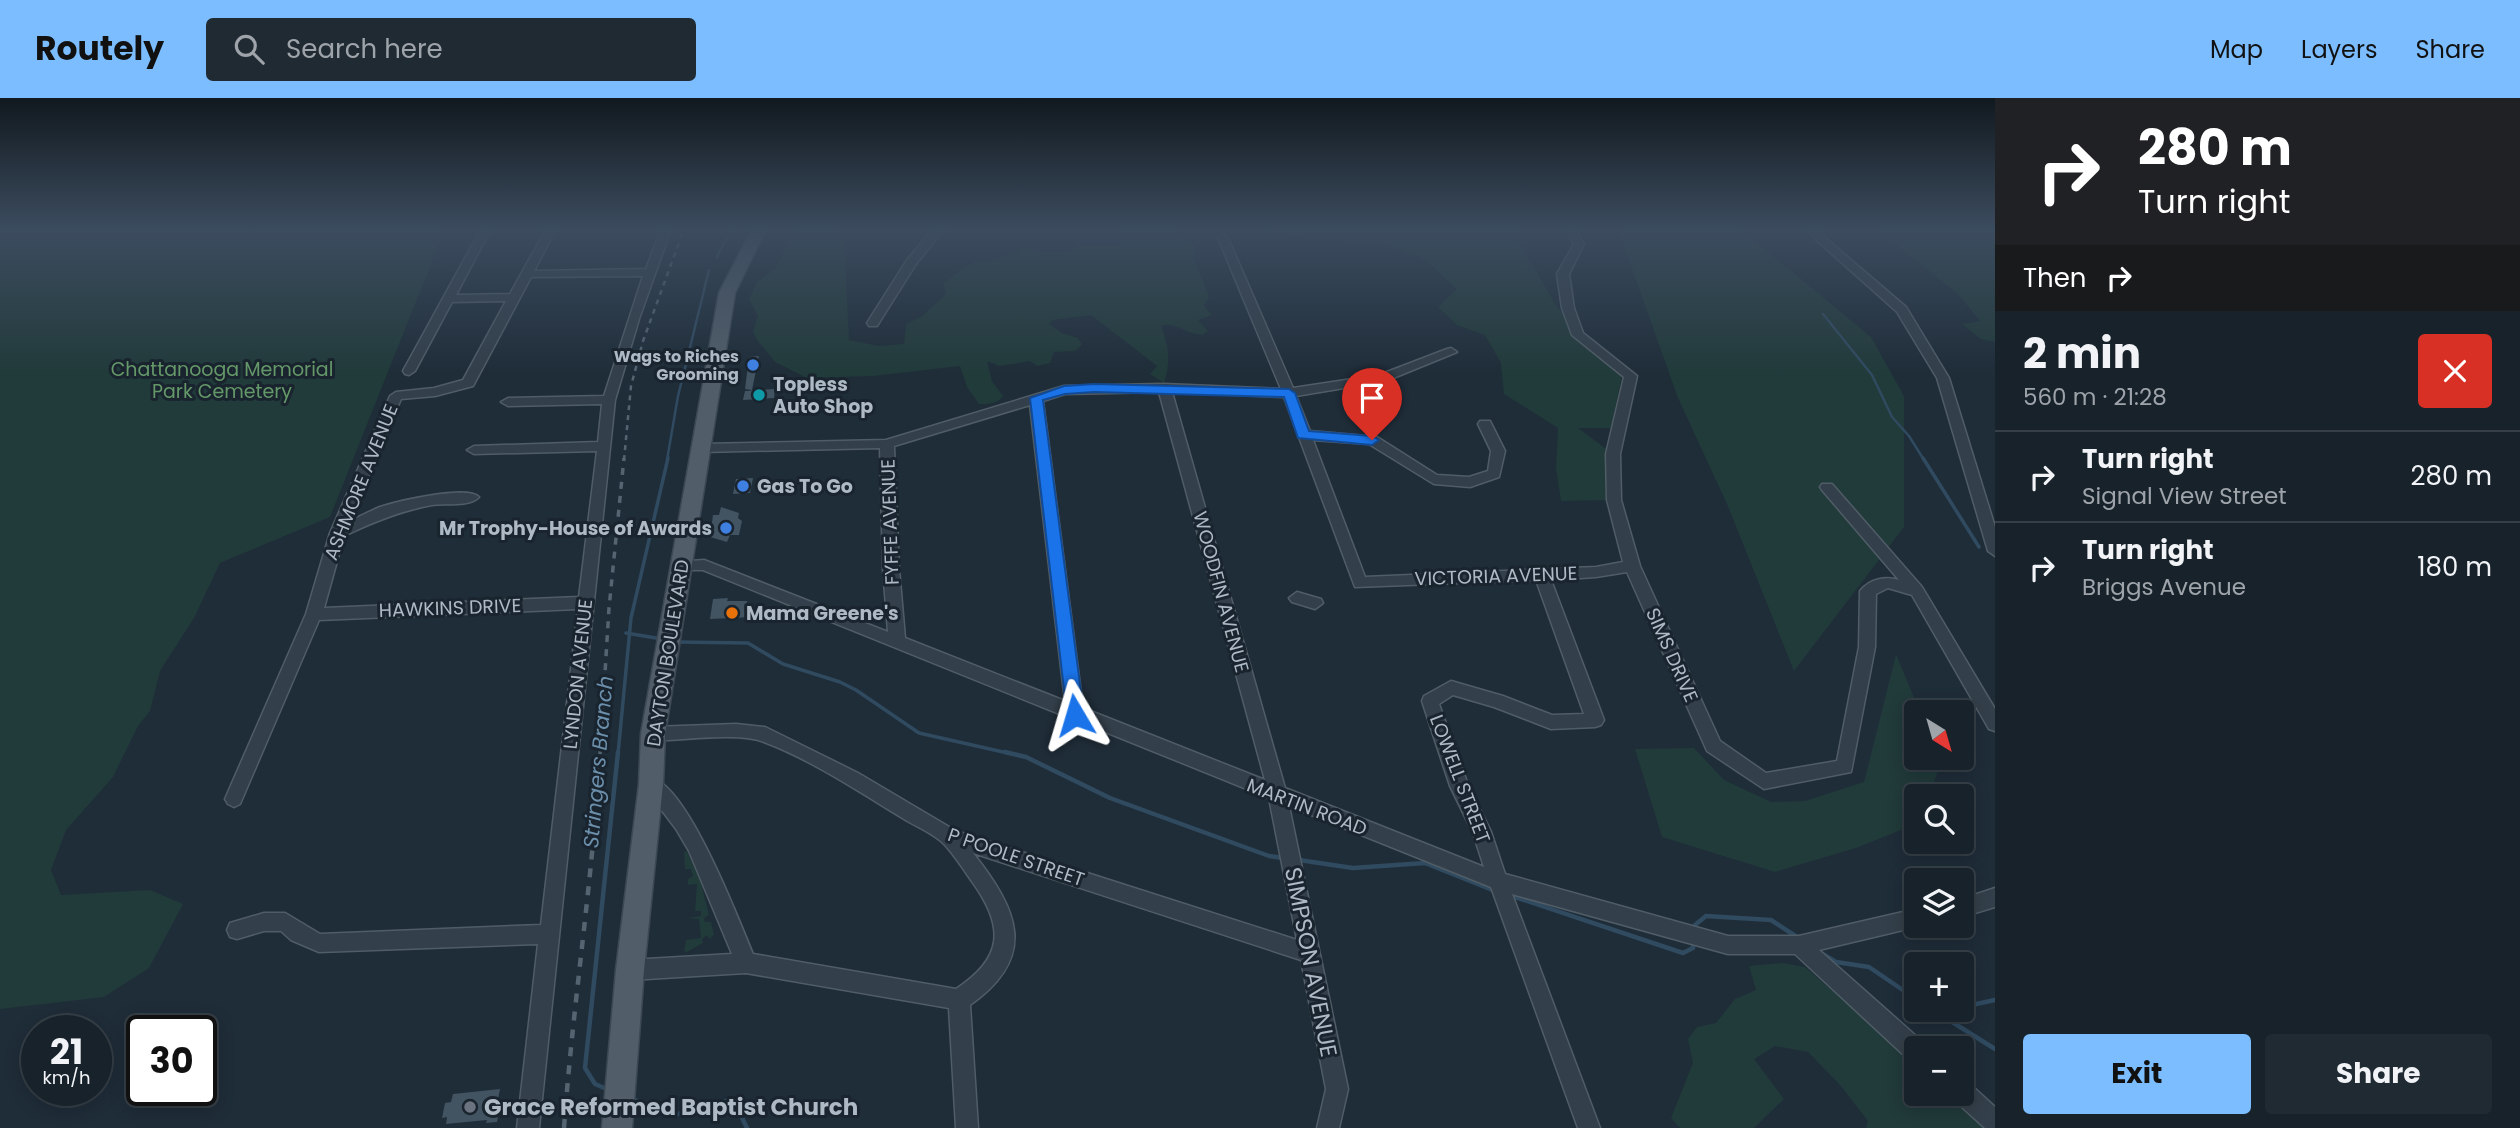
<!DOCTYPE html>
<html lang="en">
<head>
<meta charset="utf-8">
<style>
  body { margin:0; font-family:Poppins,sans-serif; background:#202a33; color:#f1f3f6; height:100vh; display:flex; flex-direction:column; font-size:26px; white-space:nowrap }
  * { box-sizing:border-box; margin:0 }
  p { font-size:23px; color:#9ea4a9 }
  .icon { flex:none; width:38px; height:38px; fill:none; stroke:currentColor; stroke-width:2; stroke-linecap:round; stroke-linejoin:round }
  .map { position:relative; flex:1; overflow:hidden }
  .details { display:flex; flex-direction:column; background:#17222b; width:525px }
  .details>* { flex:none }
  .banner { background:#202124; color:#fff; overflow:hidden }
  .needle { width:46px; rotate:143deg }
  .tools { position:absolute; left:1904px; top:602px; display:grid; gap:14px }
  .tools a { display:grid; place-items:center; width:70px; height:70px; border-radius:7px; background:#17222b; box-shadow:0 4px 18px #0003,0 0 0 2px #363f47; font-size:35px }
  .speed { position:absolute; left:21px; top:917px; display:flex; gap:14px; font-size:35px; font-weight:700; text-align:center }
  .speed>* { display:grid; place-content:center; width:91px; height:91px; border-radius:50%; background:#17222b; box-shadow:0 4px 18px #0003,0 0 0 2px #363f47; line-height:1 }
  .speed small { font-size:18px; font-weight:400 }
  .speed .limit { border:4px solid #111; border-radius:10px; background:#fff; color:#111 }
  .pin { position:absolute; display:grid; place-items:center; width:60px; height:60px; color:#fff; margin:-72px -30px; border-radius:50% 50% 50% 0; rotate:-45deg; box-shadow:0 0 7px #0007 }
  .pin .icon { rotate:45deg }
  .me { position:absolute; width:77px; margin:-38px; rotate:353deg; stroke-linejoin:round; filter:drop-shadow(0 0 5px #0008) }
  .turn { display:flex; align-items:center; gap:24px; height:147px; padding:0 28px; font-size:32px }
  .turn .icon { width:91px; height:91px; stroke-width:2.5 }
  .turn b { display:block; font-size:49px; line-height:60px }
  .then { display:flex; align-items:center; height:66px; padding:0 28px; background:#0003; gap:14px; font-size:26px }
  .round { display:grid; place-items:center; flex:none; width:74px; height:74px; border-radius:7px; background:#202a33 }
  .head { display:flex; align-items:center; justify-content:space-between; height:119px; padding:0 28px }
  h1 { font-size:42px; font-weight:700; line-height:52px }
  .primary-button { display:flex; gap:14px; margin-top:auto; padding:14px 28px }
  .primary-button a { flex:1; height:80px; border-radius:7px; background:#7bbdfe; color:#111; font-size:28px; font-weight:700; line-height:80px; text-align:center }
  .primary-button a+a { background:#202a33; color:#f1f3f6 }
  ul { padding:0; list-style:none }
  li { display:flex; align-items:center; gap:21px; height:91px; padding:0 28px; border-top:2px solid #363f47 }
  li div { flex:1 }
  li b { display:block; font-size:26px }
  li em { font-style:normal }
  header { display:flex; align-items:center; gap:42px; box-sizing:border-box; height:98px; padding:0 35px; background:#7bbdfe; color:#111 }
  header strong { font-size:33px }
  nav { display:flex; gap:38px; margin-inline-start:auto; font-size:24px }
  .search { width:490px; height:63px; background:#202a33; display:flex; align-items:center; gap:18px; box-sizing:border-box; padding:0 24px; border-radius:7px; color:#9ea4a9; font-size:26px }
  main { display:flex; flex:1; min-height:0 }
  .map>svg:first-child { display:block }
  .green { fill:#213a3a }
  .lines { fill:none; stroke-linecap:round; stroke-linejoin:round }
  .stream-far2 { stroke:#304a60; stroke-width:2.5 }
  .stream-far1 { stroke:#304a60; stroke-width:3.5 }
  .stream { stroke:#304a60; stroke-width:4.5 }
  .building { fill:#425361 }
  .minor-casing { stroke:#505d67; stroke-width:3 }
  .major-casing { stroke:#3c4853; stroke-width:3 }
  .minor { fill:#333f4a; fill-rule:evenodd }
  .major { fill:#515e6a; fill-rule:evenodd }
  .rail-far2 { stroke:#556471; stroke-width:2.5; stroke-dasharray:5 5; stroke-linecap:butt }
  .rail-far1 { stroke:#556471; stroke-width:3.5; stroke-dasharray:7 7; stroke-linecap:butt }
  .rail { stroke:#556471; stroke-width:4.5; stroke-dasharray:9 9; stroke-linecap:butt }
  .route { fill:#1a73e8; stroke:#114b97; stroke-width:2 }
  .shop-dot { fill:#3f7fe0; stroke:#19242e; stroke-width:2.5 }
  .culture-dot { fill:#0f9aa8; stroke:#19242e; stroke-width:2.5 }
  .food-dot { fill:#e8710a; stroke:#19242e; stroke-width:2.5 }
  .worship-dot { fill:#6b7280; stroke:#19242e; stroke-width:2.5 }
  .labels { text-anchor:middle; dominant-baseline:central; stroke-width:6; stroke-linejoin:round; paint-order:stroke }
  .far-poi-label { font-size:16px; font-weight:bold; fill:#adbac6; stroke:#19242e; text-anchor:end }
  .park-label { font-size:19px; fill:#649869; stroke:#19242e }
  .poi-label { font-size:19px; font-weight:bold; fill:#adbac6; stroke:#19242e; text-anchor:start }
  .street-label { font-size:19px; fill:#adbac6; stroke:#19242e }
  .water-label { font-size:21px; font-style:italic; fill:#6c8fac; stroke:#19242e }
  .near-street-label { font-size:23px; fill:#adbac6; stroke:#19242e }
  .near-poi-label { font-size:23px; font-weight:bold; fill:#adbac6; stroke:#19242e; text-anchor:start }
</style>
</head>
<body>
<header>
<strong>Routely</strong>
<div class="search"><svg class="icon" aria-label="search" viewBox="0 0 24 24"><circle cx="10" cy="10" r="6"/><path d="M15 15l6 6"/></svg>Search here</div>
<nav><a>Map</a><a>Layers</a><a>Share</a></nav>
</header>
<main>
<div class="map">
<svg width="1995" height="1030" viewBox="0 0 1995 1030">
  <rect width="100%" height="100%" fill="#1f2d39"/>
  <path class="green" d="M 0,131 L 445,131 L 330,419 L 220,465 L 194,520 L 160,573 L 150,613 L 138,628 L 113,679 L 66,732 L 51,772 L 61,797 L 150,792 L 183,806 L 149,870 L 104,899 L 0,911 Z
    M 795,131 L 835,131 L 844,138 L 849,242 L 879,248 L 904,246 L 906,226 L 921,219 L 946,196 L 943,185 L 973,164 L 989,164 L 1022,151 L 1052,155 L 1069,154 L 1077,148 L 1121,148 L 1122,131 L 1173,131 L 1195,148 L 1193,159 L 1209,199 L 1204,208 L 1212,217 L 1198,222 L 1208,233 L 1203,237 C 1185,236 1174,223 1161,228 C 1169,248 1171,264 1164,285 L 1150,276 L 1157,268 L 1091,217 L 1053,222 L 1049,226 L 1062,235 L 1078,240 L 1082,247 L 1075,253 L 1054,254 L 1050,265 L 1037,268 L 1030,263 L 999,268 L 987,263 L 992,283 L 1003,298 C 997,306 989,306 979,306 L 967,289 L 960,268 L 873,278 L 807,280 L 775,264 L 757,242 L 753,233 L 758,218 L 749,201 L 758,183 L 775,171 Z
    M 1265,131 L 1521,131 L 1518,142 L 1557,209 L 1622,277 L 1611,330 L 1578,330 L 1613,356 L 1614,402 L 1561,403 L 1556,370 L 1558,330 L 1504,296 L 1501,265 L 1485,237 L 1457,227 L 1438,209 L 1457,191 C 1445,181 1433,166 1419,159 C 1370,136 1315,148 1265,131 Z
    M 1618,131 L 1740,131 L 1871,239 L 1904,298 L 1904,429 L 1794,573 L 1727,406 L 1678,300 Z
    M 1877,131 L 1995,131 L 1995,244 L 1981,241 L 1962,226 L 1980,223 L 1959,197 Z
    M 1896,556 L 1920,614 L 1916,614 L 1916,660 L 1939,660 L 1941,664 L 1929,698 L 1916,698 L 1916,726 L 1856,750 L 1775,774 L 1662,739 L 1635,651 L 1694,650 L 1724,682 L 1771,704 L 1805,703 L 1864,684 Z
    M 687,753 L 701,785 L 709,817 L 704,820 L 705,824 L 711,824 L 714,837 L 709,841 L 707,837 L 702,841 L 703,845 L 687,854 L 684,853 L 686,842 L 701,840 L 699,821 L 687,820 L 701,818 L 701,813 L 695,813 L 697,786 L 688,787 L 688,781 L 693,778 L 691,771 L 685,771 L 684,754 Z
    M 1782,865 L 1805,869 L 1916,965 L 1916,996 L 1951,996 L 1990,1030 L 1866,1030 L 1868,1023 L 1840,987 L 1808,954 L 1775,948 L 1754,961 L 1784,1001 L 1754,1030 L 1680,1030 L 1671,1020 L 1693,965 L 1688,941 L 1697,929 L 1716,925 L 1735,901 L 1756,892 L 1749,868 Z"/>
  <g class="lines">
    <path class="stream-far2" d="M 717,159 L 731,131
      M 1823,216 L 1872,277 L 1892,319 L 1909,338 L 1924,362
      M 667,362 L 678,298 L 709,172"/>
    <path class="stream-far1" d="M 1923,360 L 1979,449
      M 626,535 L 662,541
      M 676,544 L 748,545 L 783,566 L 840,584 L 856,592 L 919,635 L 1012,656
      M 618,656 L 631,520 L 668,360"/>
    <path class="stream" d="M 1005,654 L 1026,659 L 1110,700 L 1269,758 L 1284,760
      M 1299,762 L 1353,770 L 1425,765 L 1495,793
      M 1509,797 L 1683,855 L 1693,850 L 1693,842
      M 1695,831 L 1695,827 L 1706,818 L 1771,822 L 1797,839
      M 1821,855 L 1836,864 L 1869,869 L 1916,901
      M 1962,909 L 1995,902
      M 1933,912 L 1995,951
      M 1938,914 L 1950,912
      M 609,992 L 595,986 L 585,970 L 618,654
      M 633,1001 L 674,1017 L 733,1001 L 747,1030"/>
  </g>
  <path class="building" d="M 759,258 L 752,292 L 745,291 L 749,259 Z
    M 775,291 L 774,300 L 743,302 L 745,293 Z
    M 753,380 L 750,395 L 733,396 L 736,381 Z
    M 721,409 L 739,415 L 738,420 L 742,423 L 739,437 L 730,437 L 727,444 L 710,439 L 713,417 L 719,417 Z
    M 728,500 L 727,503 L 747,503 L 746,510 L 753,510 L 752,519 L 710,521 L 713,501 Z
    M 500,991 L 496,1012 L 499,1013 L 497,1024 L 486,1025 L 487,1022 L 446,1026 L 447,1019 L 442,1020 L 445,1005 L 451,1004 L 453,996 Z"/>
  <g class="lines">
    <g class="minor-casing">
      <path id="minor" d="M 481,131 L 491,131 L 456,197 L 510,196 L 546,131 L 556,131 L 534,173 L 646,171 L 661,131 L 671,131 L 639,221 L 615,302 L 539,1030 L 517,1030 L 538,846 L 319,854 L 291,842 L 281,833 L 264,833 L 237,841 L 230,839 L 227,832 L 230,825 L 264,815 L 285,815 L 320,836 L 541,827 L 578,511 L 319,522 L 240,706 L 234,709 L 228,706 L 225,701 L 306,516 L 330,435 L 390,298 L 396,294 L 434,290 L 463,282 L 506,203 L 452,204 L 415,273 L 409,277 L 405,276 L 403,273 ZM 643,178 L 604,298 L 508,300 L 501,304 L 508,308 L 602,306 L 598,344 L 474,348 L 467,352 L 474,356 L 597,353 L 579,499 L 324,510 L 344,438 C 373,424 400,413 432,407 C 445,405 470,409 479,399 C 467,387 398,403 380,409 C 370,413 360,419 349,423 L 401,301 L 435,298 L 473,288 L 531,179 Z
        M 933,131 L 944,131 L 916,166 L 877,228 L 869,228 L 867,225 L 907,162 Z
        M 1565,131 L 1575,131 L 1584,146 L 1569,176 L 1574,210 L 1583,235 L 1637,278 L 1620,356 L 1621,402 L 1640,468 L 1720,643 L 1766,675 L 1837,663 L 1859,549 L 1860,493 C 1870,481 1885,478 1899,482 L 1822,392 L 1820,389 L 1822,386 L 1832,386 L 1922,489 L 1995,611 L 1995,633 L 1989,631 L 1912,497 L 1888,490 L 1876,496 L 1875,549 L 1851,674 L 1764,691 L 1707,653 L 1627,474 L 1596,479 L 1551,482 L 1604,622 L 1601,627 L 1595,629 L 1551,631 L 1494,609 L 1453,597 L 1439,606 L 1468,687 L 1491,734 L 1505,776 L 1728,838 L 1799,838 L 1916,811 L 1916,828 L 1920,828 L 1819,852 L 1924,945 L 1926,950 L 1916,950 L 1916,964 L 1908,961 L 1795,856 L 1728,856 L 1512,796 L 1600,1030 L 1578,1030 L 1491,789 L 1289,708 L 1348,991 L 1339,1030 L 1317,1030 L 1326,991 L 1301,862 L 973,755 C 1018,812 1039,858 970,907 L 978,1030 L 956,1030 L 949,910 L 746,875 L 630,882 L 623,879 L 620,872 L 623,865 L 630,862 L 732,856 L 689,753 L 676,731 L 642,686 L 645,681 C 681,668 741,828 753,856 L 956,891 C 1003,860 1005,830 973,785 C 964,772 955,758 945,747 C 935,736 917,729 904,721 C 861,695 812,662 764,644 C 740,634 681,642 653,643 L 647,641 L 644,636 L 647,631 L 653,629 L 736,626 L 765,629 L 858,675 L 956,733 L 1297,842 L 1269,700 L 1078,623 L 1069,622 L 1067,619 L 703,472 L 677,472 L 674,468 L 677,464 L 704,462 L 888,534 L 883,471 L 880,350 L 702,354 L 695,350 L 702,346 L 886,342 L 1064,288 L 1164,286 L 1281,291 L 1218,140 L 1223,137 L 1228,140 L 1293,290 L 1379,277 L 1447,251 L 1451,250 L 1457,254 L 1386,283 L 1296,298 L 1310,333 L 1377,339 L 1437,377 L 1469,379 L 1488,373 L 1491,353 L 1478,326 L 1480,323 L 1490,323 L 1505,353 L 1499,379 L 1470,389 L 1434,386 L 1369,346 L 1313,342 L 1365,479 L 1596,469 L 1623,464 L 1607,402 L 1606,356 L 1624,279 L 1572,237 L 1562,210 L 1557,176 L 1574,146 ZM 1159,294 L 1265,682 L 1083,610 L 1043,303 L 1065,296 ZM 1172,294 L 1284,299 L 1355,489 L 1536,482 L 1584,616 L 1552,617 L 1503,598 L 1451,583 L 1424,598 L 1422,603 L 1450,688 L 1473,735 L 1484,769 L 1285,690 ZM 1030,307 L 1065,603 L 905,540 L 899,471 L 894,348 Z
        M 1804,131 L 1815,131 L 1906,209 L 1949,280 L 1995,429 L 1995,458 L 1988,453 L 1937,280 L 1897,214 Z
        M 1297,494 L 1321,501 L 1323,505 L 1315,511 L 1292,504 L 1289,500 Z
        M 1995,790 L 1995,809 L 1962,819 L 1962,801 Z
        M 1962,983 L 1970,986 L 1995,1009 L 1995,1030 L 1985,1030 L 1954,1002 L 1952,996 L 1962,996 Z"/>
    </g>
    <g class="major-casing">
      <path id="major" d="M 752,131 L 766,131 L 735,195 L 665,636 L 663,686 L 644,872 L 632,1030 L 602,1030 L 616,872 L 639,686 L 641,636 L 719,195 Z"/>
    </g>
    <use href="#minor" class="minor"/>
    <use href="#major" class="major"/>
    <path class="rail-far2" d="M 624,362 L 631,288 L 643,243 L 684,131"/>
    <path class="rail-far1" d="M 600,656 L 609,510 L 624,360"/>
    <path class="rail" d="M 564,1030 C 573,904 593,780 600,654"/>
  </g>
  <linearGradient id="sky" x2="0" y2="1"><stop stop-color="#11191f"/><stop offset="0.48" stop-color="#3c4c5f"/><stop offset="1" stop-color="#3c4c5f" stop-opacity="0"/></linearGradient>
  <rect width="1995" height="275" fill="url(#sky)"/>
  <path class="route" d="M 1094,286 L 1289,291 L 1295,295 L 1309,333 L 1372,338 L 1379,342 L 1372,347 L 1298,340 L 1284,299 L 1094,294 L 1065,296 L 1043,302 L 1084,617 L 1081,622 L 1069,622 L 1067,617 L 1030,300 L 1064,288 Z"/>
  <g class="shop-dot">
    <circle cx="753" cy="267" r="7"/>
    <circle cx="743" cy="388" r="7"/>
    <circle cx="726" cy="430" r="7"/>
  </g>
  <circle class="culture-dot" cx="759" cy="297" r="7"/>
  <circle class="food-dot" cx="732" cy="515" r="7"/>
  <circle class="worship-dot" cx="470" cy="1009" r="7"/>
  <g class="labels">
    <g class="far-poi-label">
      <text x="739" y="258">Wags to Riches<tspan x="739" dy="18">Grooming</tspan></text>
    </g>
    <g class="park-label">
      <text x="222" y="271">Chattanooga Memorial<tspan x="222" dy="22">Park Cemetery</tspan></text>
    </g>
    <g class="poi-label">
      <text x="773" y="286">Topless<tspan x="773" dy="22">Auto Shop</tspan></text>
      <text x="757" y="388">Gas To Go</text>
      <text x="712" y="430" text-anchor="end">Mr Trophy-House of Awards</text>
      <text x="746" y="515">Mama Greene's</text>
    </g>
    <g class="street-label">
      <text transform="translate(361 384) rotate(-68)">ASHMORE AVENUE</text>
      <text transform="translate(890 424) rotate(-92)">FYFFE AVENUE</text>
      <text transform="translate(1496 478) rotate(-2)">VICTORIA AVENUE</text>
      <text transform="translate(1221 494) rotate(75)">WOODFIN AVENUE</text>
      <text transform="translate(450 510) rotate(-2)">HAWKINS DRIVE</text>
      <text transform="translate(668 555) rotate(-81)">DAYTON BOULEVARD</text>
      <text transform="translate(1672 557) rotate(66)">SIMS DRIVE</text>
      <text transform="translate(578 576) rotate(-84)">LYNDON AVENUE</text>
      <text transform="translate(1460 681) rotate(69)">LOWELL STREET</text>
      <text transform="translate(1307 709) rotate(21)">MARTIN ROAD</text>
      <text transform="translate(1016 759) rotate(19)">P POOLE STREET</text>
    </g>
    <g class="water-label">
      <text transform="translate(598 664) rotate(-85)">Stringers Branch</text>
    </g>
    <g class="near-street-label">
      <text transform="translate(1311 864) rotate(79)">SIMPSON AVENUE</text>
    </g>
    <g class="near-poi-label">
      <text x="484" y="1009">Grace Reformed Baptist Church</text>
    </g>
  </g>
</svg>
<div class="tools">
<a><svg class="needle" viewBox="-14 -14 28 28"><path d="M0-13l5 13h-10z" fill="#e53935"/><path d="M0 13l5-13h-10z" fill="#9ea4a9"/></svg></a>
<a><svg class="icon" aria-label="search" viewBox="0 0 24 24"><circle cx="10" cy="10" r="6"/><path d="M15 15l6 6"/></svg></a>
<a><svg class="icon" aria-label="layers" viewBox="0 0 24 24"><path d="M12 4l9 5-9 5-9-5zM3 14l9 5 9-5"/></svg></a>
<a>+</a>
<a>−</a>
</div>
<div class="speed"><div>21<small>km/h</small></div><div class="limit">30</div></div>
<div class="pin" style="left:1372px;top:342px;background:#d93025"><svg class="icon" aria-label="arrive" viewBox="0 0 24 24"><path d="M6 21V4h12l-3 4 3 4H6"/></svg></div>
<svg class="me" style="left:1075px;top:617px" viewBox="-20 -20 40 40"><path d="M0-17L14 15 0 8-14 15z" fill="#1a73e8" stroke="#fff" stroke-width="4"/></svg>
</div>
<section class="details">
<div class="banner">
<div class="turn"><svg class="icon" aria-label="right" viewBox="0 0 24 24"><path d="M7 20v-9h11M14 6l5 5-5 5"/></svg><div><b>280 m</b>Turn right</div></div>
<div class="then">Then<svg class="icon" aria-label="right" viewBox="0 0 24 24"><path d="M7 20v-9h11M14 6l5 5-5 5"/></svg></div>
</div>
<div class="head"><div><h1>2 min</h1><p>560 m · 21:28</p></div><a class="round" style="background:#d93025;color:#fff"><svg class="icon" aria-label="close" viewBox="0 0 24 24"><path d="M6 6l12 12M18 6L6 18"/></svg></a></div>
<ul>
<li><svg class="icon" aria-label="right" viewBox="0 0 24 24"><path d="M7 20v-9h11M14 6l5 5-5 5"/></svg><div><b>Turn right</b><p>Signal View Street</p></div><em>280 m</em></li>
<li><svg class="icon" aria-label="right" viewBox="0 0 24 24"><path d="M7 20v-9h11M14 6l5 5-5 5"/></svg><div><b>Turn right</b><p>Briggs Avenue</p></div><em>180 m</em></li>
</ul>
<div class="primary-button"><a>Exit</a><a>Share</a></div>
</section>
</main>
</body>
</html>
